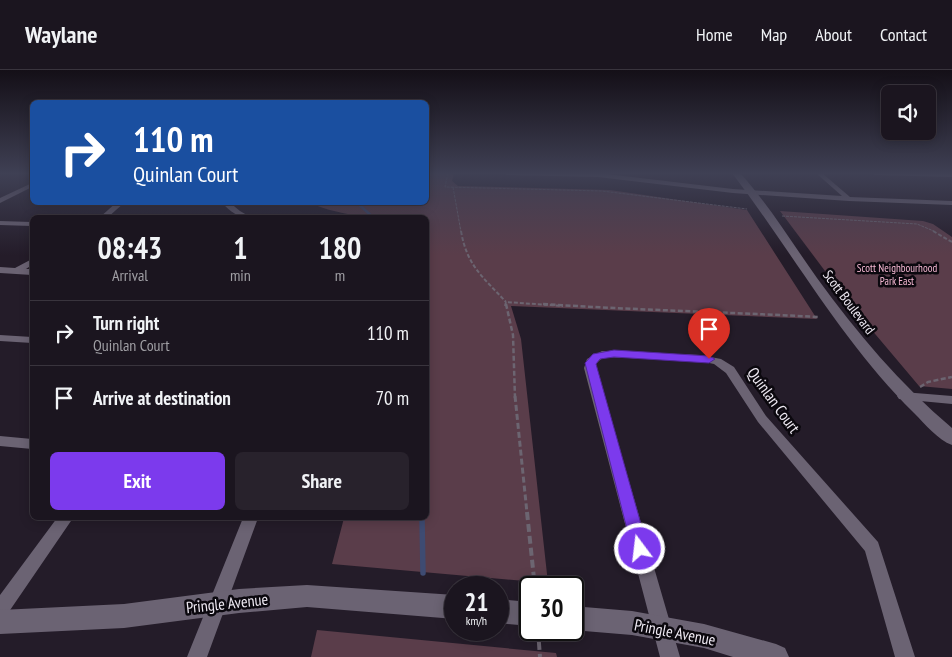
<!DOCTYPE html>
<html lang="en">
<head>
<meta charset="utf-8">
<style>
  body { margin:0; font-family:"PT Sans Narrow",sans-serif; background:#28222c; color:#f1f3f6; height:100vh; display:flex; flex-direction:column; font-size:19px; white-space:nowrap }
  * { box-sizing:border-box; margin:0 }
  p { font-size:16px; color:#a09fa4 }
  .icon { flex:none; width:28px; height:28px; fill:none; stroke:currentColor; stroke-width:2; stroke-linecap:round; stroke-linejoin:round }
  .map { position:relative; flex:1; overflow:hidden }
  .details { position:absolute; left:30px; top:145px; width:399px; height:305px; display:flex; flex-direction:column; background:#1b151f; border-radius:8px; box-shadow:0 2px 12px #0003,0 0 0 1px #39343d }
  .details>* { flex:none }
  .banner { position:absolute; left:30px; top:30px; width:399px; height:105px; border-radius:8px; box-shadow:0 2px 12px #0003,0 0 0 1px #39343d; background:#1a4fa0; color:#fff; overflow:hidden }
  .fabs { position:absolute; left:881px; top:15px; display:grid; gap:10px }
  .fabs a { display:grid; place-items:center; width:55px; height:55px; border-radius:8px; background:#1b151f; box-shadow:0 2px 12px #0003,0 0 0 1px #39343d; font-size:25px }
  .speed { position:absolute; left:444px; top:506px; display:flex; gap:10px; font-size:25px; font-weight:700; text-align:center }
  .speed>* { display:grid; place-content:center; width:65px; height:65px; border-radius:50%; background:#1b151f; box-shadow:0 2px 12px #0003,0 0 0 1px #39343d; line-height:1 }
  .speed small { font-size:12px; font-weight:400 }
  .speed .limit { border:2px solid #111; border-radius:8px; background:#fff; color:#111 }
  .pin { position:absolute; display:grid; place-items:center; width:42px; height:42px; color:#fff; margin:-51px -21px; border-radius:50% 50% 50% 0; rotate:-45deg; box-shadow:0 0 5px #0007 }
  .pin .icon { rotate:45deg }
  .me { position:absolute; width:55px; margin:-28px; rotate:345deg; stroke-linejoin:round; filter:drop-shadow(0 0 4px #0008) }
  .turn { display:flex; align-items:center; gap:18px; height:105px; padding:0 20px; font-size:22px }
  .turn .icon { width:65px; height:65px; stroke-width:2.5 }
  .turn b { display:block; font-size:35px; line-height:42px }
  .eta { display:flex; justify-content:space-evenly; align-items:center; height:85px; text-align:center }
  .eta b { font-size:30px; font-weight:800; line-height:35px }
  .primary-button { display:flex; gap:10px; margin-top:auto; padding:10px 20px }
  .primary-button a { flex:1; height:58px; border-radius:8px; background:#7c3aed; color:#fff; font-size:20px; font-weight:800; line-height:58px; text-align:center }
  .primary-button a+a { background:#28222c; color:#f1f3f6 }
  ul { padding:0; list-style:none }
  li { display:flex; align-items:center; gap:15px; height:65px; padding:0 20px; border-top:1px solid #39343d }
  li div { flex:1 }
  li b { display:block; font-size:19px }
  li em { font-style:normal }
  header { display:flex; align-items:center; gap:30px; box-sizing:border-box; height:70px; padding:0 25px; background:#1b151f; border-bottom:1px solid #39343d }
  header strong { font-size:24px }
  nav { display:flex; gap:28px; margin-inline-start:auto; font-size:18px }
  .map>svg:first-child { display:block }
  .green { fill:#5a3d4a }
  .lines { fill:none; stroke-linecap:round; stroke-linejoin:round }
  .stream-far1 { stroke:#3e4b72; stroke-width:2.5 }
  .stream { stroke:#3e4b72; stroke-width:5.5 }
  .path-far4 { stroke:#6c6571; stroke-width:1; stroke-dasharray:3 1; stroke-linecap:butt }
  .path-far3 { stroke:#6c6571; stroke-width:2; stroke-dasharray:4 2; stroke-linecap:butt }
  .path-far2 { stroke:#6c6571; stroke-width:2.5; stroke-dasharray:5 2.5; stroke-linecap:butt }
  .path-far1 { stroke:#6c6571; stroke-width:3; stroke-dasharray:6 3; stroke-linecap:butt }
  .path { stroke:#6c6571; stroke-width:4; stroke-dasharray:8 4; stroke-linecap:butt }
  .minor { fill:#6b6373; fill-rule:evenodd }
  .tertiary { fill:#6b6373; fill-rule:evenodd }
  .route { fill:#7c3aed; stroke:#51269a }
  .labels { text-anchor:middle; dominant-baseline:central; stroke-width:5; stroke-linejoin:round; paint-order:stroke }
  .far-park-label { font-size:11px; fill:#f7b9d4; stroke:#0b080e }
  .street-label { font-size:14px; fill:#eee9f2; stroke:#0b080e }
  .near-street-label { font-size:16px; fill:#eee9f2; stroke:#0b080e }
</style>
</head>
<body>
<header>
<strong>Waylane</strong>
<nav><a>Home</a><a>Map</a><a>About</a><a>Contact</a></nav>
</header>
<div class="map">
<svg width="952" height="587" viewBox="0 0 952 587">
  <rect width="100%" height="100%" fill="#241c29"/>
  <path class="green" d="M 426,103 L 454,103 L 452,111 L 458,116 L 610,120 L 747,140 L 817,249 L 511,236 L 521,269 L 548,513 L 332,494 L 344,448 L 426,448 L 426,148 C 385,148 348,149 310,133 L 426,132 Z
    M 780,141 L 923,151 L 933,154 L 952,167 L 952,319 L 919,316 L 849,233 Z
    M 317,560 L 556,583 L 557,587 L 311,587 Z"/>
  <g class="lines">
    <path class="stream-far1" d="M 356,132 L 374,148"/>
    <path class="stream" d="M 422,448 L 423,503"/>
    <path class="path-far4" d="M 448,103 L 445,117 L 602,121 L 747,139
      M 453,117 L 461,162
      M 782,146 L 917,154 L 936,162"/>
    <path class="path-far3" d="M 461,161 C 467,196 483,207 506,232
      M 933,161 L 952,172
      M 505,236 L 506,232 L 563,236"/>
    <path class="path-far2" d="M 506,234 L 513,265 L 515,328
      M 543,234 C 635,240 726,242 818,247
      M 920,317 L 928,312 L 952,307"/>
    <path class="path-far1" d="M 515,326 L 527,443"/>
    <path class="path" d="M 527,442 L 535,518
      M 538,560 L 540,587"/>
    <path class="minor" d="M 504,103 L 598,103 L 733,119 L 842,126 L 816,103 L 822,103 L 850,127 L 952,131 L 952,135 L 849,131 L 733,123 L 598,107 L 507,105 Z
      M 872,103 L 952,103 L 952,107 L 875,105 Z
      M 32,113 L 32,117 L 0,133 L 0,128 Z
      M 117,132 L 125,132 L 107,148 L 99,148 Z
      M 221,132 L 229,132 L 240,141 L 252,148 C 238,148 231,142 221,132 Z
      M 0,151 L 32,152 L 32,156 L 0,155 Z
      M 32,189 L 32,195 L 26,199 L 32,199 L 32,205 L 0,203 L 0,197 L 15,198 Z
      M 0,265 L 32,267 L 32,273 L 0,271 Z
      M 602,281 L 700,285 L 721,289 L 734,297 L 766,346 L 878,472 L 915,587 L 895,587 L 865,481 L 758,352 L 726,303 L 714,294 L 700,291 L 604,287 L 596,293 L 596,298 L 680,587 L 660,587 L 584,298 L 587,289 Z
      M 903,322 L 952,326 L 952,334 L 899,329 L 897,326 L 899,323 Z
      M 0,366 L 32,369 L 32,379 L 0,376 Z
      M 57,448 L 73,448 L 6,546 L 0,549 L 0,525 Z
      M 243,448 L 258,448 L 207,587 L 187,587 Z"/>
    <path class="tertiary" d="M 732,103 L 740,103 C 769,135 792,173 817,208 C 857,263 900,314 952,358 L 952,375 C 938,370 925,354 914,343 C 842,272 793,183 732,103 Z
      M 307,515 L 455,525 L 455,549 L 307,537 L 239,543 L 124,558 L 0,564 L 0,540 L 124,534 L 239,519 Z
      M 498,529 L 530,532 L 530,556 L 498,553 Z
      M 572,536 L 632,541 L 704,554 L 776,574 L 785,578 L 789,587 L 733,587 L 704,578 L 632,565 L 572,560 Z"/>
  </g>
  <linearGradient id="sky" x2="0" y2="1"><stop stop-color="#140f17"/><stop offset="0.56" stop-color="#3f4054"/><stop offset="1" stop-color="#3f4054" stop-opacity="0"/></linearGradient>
  <rect width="952" height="185" fill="url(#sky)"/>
  <path class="route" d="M 614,280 L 709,286 L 715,289 L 709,293 L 614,287 L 600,289 L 596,294 L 648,479 L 646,484 L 640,486 L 634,484 L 632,479 L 585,293 L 593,284 Z"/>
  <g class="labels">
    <g class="far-park-label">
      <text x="897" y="198">Scott Neighbourhood<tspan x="897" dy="13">Park East</tspan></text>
    </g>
    <g class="street-label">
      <text transform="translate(849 232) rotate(53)">Scott Boulevard</text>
    </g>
    <g class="near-street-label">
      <text transform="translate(774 330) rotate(54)">Quinlan Court</text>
      <text transform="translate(227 533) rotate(-6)">Pringle Avenue</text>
      <text transform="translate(675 562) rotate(11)">Pringle Avenue</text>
    </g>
  </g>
</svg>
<div class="fabs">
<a><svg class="icon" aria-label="sound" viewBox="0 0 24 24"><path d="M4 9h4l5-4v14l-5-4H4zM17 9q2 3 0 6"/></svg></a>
</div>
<div class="speed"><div>21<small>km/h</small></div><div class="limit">30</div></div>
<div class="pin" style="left:709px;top:289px;background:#d93025"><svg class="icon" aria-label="arrive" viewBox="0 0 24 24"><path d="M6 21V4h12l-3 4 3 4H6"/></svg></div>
<svg class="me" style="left:640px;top:479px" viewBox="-20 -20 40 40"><circle r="17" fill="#7c3aed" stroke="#fff" stroke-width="3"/><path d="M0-11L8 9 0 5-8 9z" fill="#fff"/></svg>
<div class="banner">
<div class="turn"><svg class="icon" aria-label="right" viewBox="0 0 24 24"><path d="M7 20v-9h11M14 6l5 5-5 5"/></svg><div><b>110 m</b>Quinlan Court</div></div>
</div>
<section class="details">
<div class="eta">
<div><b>08:43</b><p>Arrival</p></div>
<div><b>1</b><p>min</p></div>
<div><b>180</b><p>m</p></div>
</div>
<ul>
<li><svg class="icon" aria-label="right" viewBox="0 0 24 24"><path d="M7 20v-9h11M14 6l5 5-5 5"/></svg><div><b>Turn right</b><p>Quinlan Court</p></div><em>110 m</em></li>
<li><svg class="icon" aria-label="arrive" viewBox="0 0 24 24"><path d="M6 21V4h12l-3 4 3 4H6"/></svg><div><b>Arrive at destination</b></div><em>70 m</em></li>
</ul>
<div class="primary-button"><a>Exit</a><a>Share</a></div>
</section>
</div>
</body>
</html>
